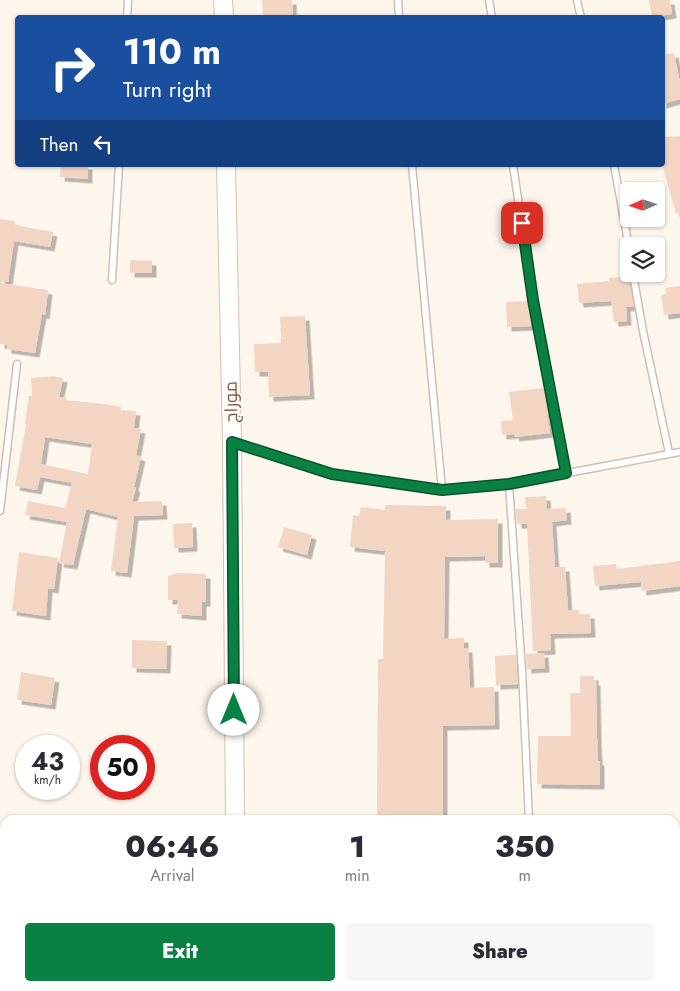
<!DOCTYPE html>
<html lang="en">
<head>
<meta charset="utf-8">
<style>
  body { margin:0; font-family:Jost,Cairo,sans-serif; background:#f7f7f7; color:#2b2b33; height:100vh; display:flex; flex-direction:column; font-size:19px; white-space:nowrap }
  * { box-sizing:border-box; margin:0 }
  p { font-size:16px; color:#7c7c81 }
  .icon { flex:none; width:28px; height:28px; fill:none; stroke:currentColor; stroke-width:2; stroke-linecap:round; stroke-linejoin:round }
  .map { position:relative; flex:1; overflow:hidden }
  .panel { position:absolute; left:0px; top:815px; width:680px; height:176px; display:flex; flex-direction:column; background:#fff; border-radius:15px 15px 0 0; box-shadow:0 1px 4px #0004 }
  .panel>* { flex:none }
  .hud { position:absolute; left:15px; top:15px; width:650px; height:152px; border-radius:5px; box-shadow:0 1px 4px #0004; background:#1a4fa0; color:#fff; overflow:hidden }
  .needle { width:32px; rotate:267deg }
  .controls { position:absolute; left:620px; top:182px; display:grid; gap:10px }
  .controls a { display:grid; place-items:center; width:45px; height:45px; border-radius:5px; background:#fff; box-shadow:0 1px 4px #0004; font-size:25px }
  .speed { position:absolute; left:15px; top:735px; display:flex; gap:10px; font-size:25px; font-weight:700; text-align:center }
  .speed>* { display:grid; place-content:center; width:65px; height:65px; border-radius:50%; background:#fff; box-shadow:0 1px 4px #0004; line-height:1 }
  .speed small { font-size:12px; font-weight:400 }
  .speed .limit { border:8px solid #d22; background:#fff; color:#111 }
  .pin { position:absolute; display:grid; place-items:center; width:42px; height:42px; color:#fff; margin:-21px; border-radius:10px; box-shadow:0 2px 8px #0006 }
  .me { position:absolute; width:55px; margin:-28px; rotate:0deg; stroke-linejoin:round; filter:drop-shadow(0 0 4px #0008) }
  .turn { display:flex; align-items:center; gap:18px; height:105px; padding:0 25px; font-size:22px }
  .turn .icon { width:65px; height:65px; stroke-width:2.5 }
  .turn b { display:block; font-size:35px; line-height:42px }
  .then { display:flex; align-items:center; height:48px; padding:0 25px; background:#0003; gap:10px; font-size:19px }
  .eta { display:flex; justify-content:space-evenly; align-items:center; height:85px; text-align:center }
  .eta b { font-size:30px; font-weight:800; line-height:35px }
  .cta { display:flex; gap:10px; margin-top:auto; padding:10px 25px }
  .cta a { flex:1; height:58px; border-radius:5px; background:#0b8043; color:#fff; font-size:20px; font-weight:800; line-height:58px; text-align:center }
  .cta a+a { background:#f7f7f7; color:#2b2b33 }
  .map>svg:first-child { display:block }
  .building { fill:#f3d5c3; fill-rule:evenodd; filter:url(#shadow) }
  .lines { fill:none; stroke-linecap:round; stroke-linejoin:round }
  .service-casing { stroke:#d1beb0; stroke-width:9 }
  .secondary-casing { stroke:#d6c0b0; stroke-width:20 }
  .service { stroke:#fff; stroke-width:6 }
  .secondary { stroke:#fff; stroke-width:18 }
  .route-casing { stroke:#07532c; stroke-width:12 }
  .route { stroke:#0b8043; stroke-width:9 }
  .labels { text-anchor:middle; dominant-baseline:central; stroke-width:4; stroke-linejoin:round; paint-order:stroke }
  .street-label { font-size:18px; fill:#7a5c4d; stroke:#fffaf3 }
</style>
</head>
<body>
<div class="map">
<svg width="680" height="991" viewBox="0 0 680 991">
  <defs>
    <filter id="shadow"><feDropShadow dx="4.5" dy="4.5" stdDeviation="0" flood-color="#0004"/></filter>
  </defs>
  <rect width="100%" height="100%" fill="#fdf6ec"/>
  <path class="building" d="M 262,0 L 292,0 L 293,18 L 263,18 Z
    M 649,0 L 670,0 L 672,14 L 652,17 Z
    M 674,53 L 680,83 L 680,99 L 662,104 L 662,55 Z
    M 680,136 L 680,213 L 676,214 L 662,164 L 662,137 Z
    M 61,165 L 88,165 L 88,179 L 60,177 Z
    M 0,219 L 15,221 L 15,225 L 53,232 L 50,247 L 14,241 L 8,282 L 0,282 Z
    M 130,260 L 152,261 L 152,273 L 130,273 Z
    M 628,276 L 634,306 L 626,307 L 627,321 L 614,322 L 611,301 L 579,303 L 577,284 L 609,281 L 609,278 Z
    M 0,283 L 48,290 L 45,315 L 42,314 L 35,353 L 7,349 L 7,345 L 0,344 Z
    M 680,286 L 680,313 L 664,315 L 661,295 L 666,294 L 665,288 Z
    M 528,301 L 531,326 L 507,327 L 506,302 Z
    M 305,316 L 310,395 L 269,397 L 268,372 L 255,372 L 254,344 L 281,343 L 280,317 Z
    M 54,376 L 63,378 L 59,397 L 67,398 L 66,400 L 105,404 L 121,407 L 121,410 L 136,411 L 134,428 L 141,429 L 136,455 L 141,457 L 134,487 L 136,488 L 132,502 L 162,501 L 163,515 L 134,516 L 127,573 L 111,571 L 118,517 L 86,509 L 73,565 L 59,563 L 67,522 L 25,515 L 28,501 L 65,508 L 72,483 L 40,477 L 37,490 L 15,486 L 26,424 L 25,423 L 29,396 L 32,396 L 31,378 ZM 45,437 L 92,444 L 88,474 L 41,464 Z
    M 544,388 L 550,433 L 515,437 L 514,434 L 502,435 L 501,421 L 513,420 L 509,392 Z
    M 546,496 L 547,509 L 566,508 L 567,520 L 552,522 L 555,567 L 565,567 L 568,610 L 579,610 L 579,614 L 590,614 L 591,633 L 550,634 L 551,650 L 533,651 L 527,524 L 517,524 L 516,509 L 526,509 L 525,497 Z
    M 385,505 L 446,506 L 446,520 L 498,519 L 498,563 L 485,563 L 485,556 L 445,557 L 444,639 L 464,638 L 464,648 L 468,648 L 470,688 L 494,687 L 495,725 L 443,726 L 443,820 L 377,820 L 378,659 L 383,659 L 385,551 L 350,547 L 353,515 L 359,516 L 361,507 L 385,510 Z
    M 192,523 L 193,547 L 174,548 L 173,524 Z
    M 284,527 L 312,535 L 307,555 L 278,547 Z
    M 19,552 L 58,558 L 54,589 L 48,588 L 46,616 L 12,611 Z
    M 680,561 L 680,586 L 642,591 L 641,582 L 595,586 L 593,566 L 616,564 L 617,569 Z
    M 177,573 L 206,574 L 206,602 L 202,602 L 202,616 L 177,614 L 178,600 L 168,600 L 168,576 Z
    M 132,640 L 167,641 L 166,669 L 132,668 Z
    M 544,653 L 545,668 L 527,669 L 526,654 Z
    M 516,655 L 518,684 L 496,685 L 495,656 Z
    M 21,672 L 55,678 L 51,705 L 17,700 Z
    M 580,676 L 594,676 L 594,681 L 596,681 L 597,737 L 598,761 L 600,761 L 600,785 L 537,784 L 538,736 L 571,736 L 570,693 L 580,693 Z"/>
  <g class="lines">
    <g class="service-casing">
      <path id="service" d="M 398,0 L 399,18
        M 489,0 L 492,18
        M 577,0 L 581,18
        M 127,18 L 128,0
        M 412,165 L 442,490
        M 513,165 L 533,300 L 566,473
        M 614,165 L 629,247
        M 633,274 L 643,331 L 669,453
        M 112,280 L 119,165
        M 233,442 L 332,474 L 442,490 L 509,484 L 680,452
        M 509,484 L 522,671 L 529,820
        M 0,511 L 17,364
        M 366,986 L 366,991
        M 536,986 L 536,991"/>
    </g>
    <g class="secondary-casing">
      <path id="secondary" d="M 223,0 L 224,18
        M 226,165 L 232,442 L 235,820
        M 236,986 L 236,991"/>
    </g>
    <use href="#service" class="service"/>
    <use href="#secondary" class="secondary"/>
  </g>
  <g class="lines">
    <g class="route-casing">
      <path id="route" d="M 234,710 L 232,442 L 332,474 L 442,490 L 509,484 L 566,473 L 533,300 L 522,223"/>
    </g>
    <use href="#route" class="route"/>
  </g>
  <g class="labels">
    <g class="street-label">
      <text transform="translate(231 402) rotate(-91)">موراج</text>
    </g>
  </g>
</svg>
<div class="controls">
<a><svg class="needle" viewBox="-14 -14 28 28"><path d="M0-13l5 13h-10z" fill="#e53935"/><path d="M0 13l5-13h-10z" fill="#7c7c81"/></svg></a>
<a><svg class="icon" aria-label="layers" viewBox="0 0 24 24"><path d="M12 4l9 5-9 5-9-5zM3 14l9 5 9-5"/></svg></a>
</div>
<div class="speed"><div>43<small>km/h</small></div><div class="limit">50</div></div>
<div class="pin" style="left:522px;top:223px;background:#d93025"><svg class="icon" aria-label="arrive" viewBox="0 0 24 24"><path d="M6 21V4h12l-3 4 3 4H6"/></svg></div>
<svg class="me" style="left:234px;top:710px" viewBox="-20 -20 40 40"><circle r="19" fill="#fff"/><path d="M0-13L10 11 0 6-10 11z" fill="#0b8043"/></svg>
<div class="hud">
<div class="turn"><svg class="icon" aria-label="right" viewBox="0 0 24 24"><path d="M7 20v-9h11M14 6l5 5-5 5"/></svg><div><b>110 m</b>Turn right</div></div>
<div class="then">Then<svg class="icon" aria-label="left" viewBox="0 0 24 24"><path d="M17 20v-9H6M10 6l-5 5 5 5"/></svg></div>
</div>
<section class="panel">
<div class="eta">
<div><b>06:46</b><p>Arrival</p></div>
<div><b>1</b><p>min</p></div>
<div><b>350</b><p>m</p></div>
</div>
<div class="cta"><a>Exit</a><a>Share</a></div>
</section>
</div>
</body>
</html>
